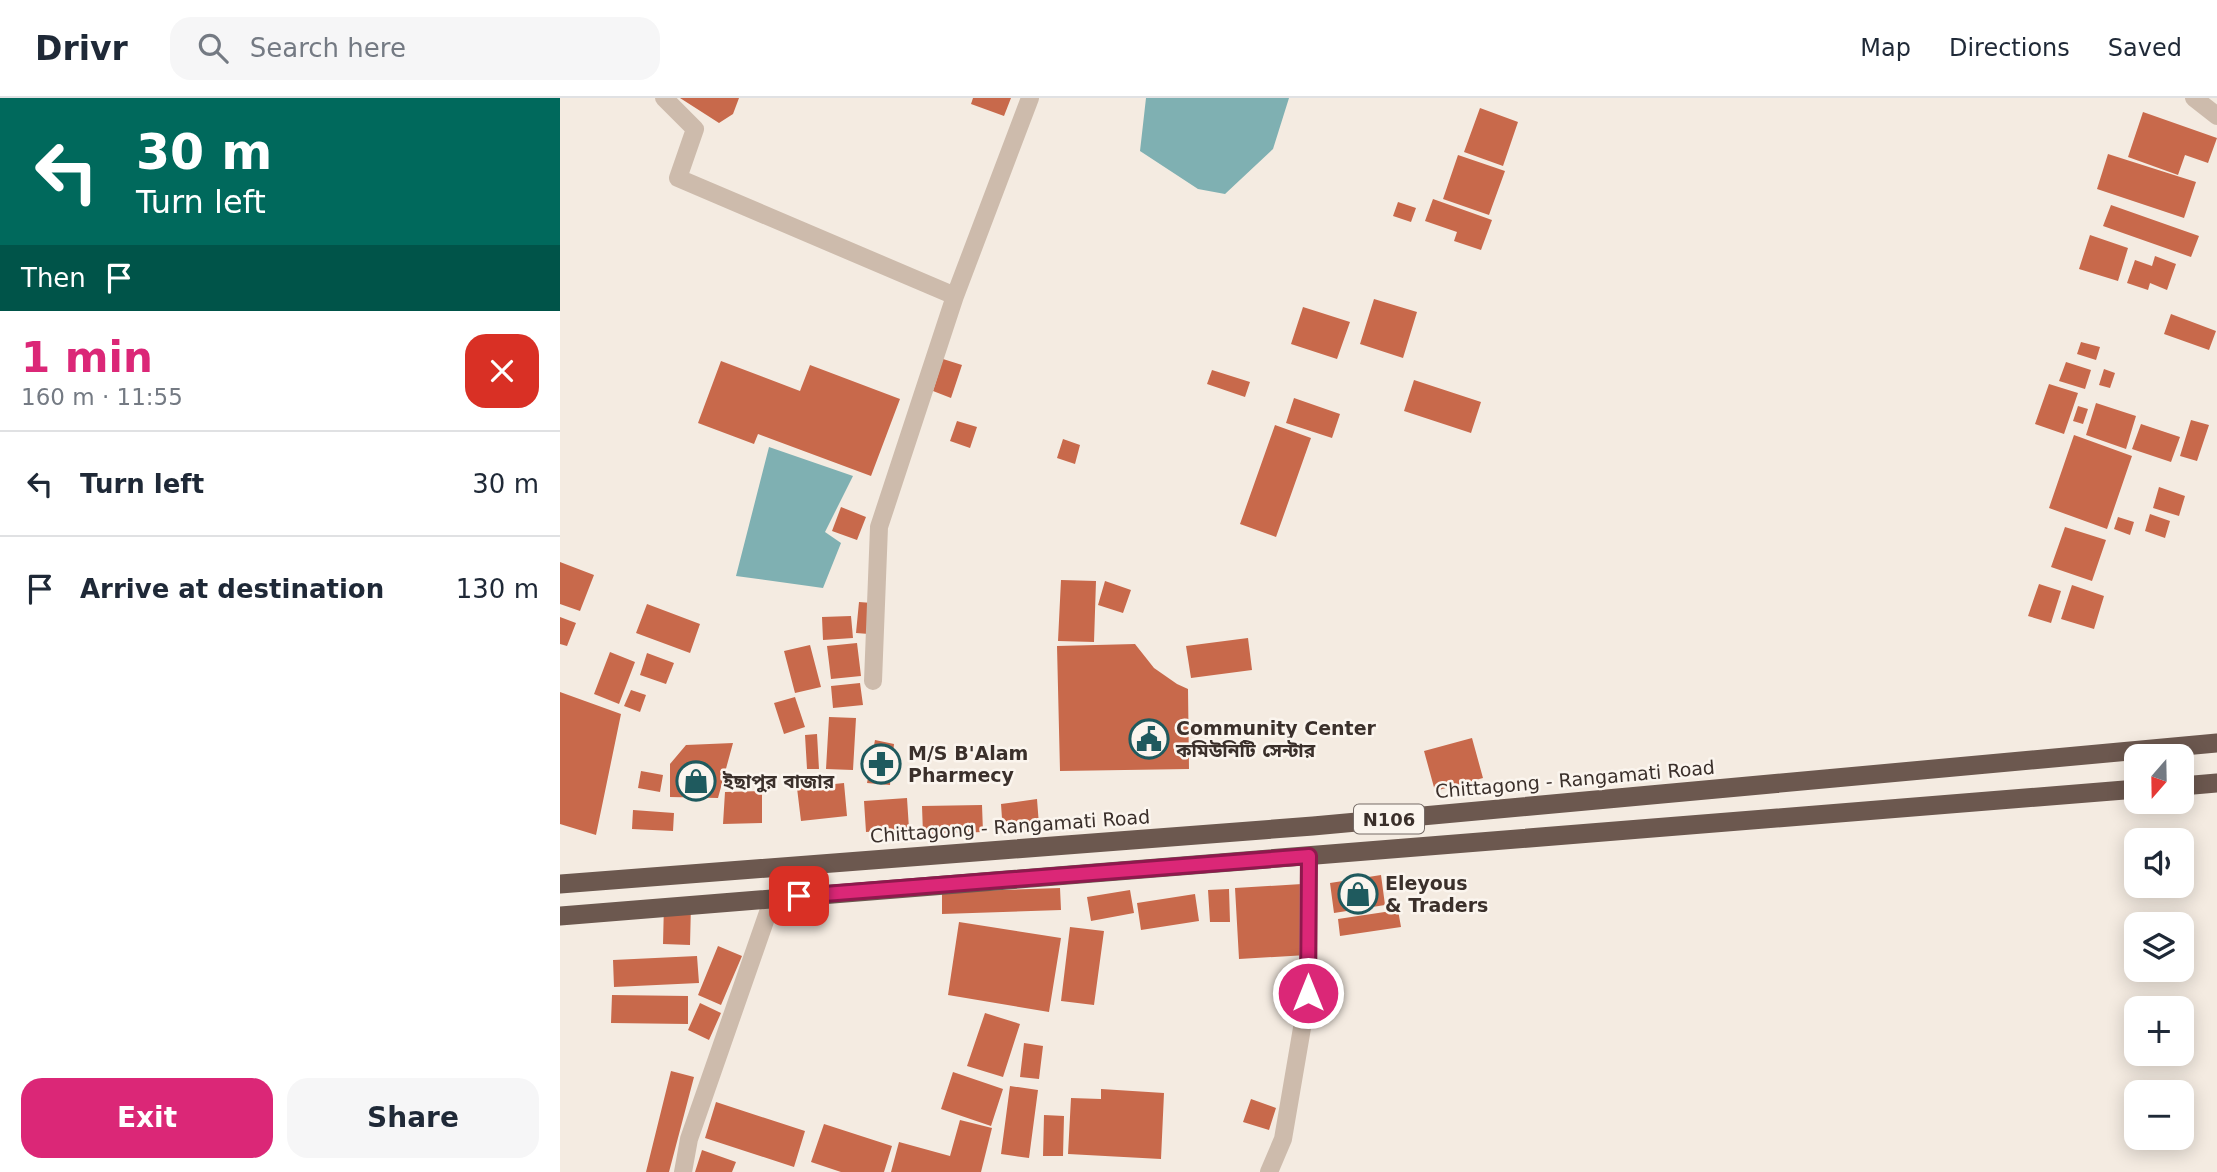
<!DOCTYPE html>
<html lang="en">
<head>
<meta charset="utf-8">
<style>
  body { margin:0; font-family:"DejaVu Sans","Noto Sans Bengali",sans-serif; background:#f6f6f7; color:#1f2937; height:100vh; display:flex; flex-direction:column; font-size:26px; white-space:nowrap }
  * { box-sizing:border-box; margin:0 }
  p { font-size:23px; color:#747a83 }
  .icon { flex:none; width:38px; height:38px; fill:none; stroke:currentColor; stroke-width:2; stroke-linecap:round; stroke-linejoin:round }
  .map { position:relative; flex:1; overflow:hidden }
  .details { display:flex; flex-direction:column; background:#fff; width:560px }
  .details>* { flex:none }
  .banner { background:#00695c; color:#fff; overflow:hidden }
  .needle { width:46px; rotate:200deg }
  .controls { position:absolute; left:1564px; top:646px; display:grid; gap:14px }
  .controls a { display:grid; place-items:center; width:70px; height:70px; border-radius:14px; background:#fff; box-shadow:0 4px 18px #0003; font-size:35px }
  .pin { position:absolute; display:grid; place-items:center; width:60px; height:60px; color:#fff; margin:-30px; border-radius:14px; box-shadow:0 4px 10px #0006 }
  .me { position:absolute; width:77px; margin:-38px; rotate:0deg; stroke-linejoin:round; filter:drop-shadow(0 0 5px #0008) }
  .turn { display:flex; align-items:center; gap:24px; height:147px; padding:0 21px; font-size:32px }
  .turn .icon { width:91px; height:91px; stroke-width:2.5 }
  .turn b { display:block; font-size:49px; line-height:60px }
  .then { display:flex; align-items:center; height:66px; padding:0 21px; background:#0003; gap:14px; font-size:26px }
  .round { display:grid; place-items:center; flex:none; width:74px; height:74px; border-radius:21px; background:#f6f6f7 }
  .summary { display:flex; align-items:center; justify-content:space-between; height:119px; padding:0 21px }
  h1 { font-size:42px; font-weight:700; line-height:52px; color:#db2777 }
  .action { display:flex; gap:14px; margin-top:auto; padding:14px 21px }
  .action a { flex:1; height:80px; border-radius:21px; background:#db2777; color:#fff; font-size:28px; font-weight:700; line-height:80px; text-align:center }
  .action a+a { background:#f6f6f7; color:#1f2937 }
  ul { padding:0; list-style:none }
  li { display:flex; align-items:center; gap:21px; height:105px; padding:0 21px; border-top:2px solid #e0e1e3 }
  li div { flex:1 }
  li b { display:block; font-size:26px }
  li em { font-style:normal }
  header { display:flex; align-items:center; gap:42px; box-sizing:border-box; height:98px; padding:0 35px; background:#fff; border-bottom:2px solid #e0e1e3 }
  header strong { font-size:33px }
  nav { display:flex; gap:38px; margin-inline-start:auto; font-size:24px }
  .search { width:490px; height:63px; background:#f6f6f7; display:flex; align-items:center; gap:18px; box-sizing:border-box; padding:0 24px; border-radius:21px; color:#747a83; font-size:26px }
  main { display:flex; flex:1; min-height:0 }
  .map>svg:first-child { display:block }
  .water { fill:#7fb0b2 }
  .building { fill:#c8694b }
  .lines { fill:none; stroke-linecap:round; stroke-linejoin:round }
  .minor { stroke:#cdbbac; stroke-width:18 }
  .trunk { stroke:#6c584f; stroke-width:19 }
  .route-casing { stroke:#8e194d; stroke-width:18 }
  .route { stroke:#db2777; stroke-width:12 }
  .labels { text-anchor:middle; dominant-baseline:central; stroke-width:5; stroke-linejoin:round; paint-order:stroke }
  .shield { fill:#fbf5ee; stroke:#756b66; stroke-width:2 }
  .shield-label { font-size:18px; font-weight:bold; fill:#3b302b }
  .poi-label { font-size:19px; font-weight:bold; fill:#3b302b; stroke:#fbf5ee; text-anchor:start }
  .street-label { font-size:19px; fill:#3b302b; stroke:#fbf5ee }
</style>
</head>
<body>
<header>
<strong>Drivr</strong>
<div class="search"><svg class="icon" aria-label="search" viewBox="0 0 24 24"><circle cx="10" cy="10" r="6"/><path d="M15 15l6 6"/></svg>Search here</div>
<nav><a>Map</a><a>Directions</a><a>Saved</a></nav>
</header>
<main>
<section class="details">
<div class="banner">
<div class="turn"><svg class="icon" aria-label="left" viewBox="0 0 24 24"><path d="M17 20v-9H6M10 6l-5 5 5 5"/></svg><div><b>30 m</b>Turn left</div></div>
<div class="then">Then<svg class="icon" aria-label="arrive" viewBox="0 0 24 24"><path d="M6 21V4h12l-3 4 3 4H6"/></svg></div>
</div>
<div class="summary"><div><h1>1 min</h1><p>160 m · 11:55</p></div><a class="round" style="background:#d93025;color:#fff"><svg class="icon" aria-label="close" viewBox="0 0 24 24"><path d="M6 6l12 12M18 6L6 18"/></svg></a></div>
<ul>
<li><svg class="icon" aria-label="left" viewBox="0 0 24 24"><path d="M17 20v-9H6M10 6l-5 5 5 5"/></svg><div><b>Turn left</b></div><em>30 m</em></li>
<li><svg class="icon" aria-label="arrive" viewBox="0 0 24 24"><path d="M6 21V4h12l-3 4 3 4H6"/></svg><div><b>Arrive at destination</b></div><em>130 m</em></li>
</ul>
<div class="action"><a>Exit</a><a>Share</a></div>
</section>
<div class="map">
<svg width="1657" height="1074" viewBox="0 0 1657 1074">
  <rect width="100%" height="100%" fill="#f4ebe1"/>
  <path class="water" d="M 586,0 L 729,0 L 713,51 L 665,96 L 638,91 L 580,53 Z
    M 209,349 L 293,378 L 265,434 L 281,445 L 263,490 L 176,478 Z"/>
  <path class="building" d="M 120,0 L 179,0 L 173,16 L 159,25 Z
    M 413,0 L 451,0 L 444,18 L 411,6 Z
    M 920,10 L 958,24 L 943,68 L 904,54 Z
    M 1583,14 L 1657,40 L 1648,65 L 1625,57 L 1618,77 L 1568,59 Z
    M 1548,56 L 1636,84 L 1624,120 L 1537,91 Z
    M 898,57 L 945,73 L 929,117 L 883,101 Z
    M 873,101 L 932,122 L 921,152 L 894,143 L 897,134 L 865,123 Z
    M 838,104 L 856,110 L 851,124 L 833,118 Z
    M 1551,107 L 1639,138 L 1631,159 L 1543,128 Z
    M 1530,137 L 1568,150 L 1558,183 L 1519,171 Z
    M 1595,158 L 1616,166 L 1607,192 L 1590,185 L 1588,192 L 1567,185 L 1575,162 L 1592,168 Z
    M 814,201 L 857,214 L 843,260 L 800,246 Z
    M 743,209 L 790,224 L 777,261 L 731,246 Z
    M 1611,216 L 1656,233 L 1649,252 L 1604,236 Z
    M 1521,244 L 1540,249 L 1536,262 L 1517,256 Z
    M 383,261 L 402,267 L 391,300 L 373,293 Z
    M 161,263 L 240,293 L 250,267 L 340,301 L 311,378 L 198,336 L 194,346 L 138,325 Z
    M 1506,264 L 1531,272 L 1525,291 L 1499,283 Z
    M 1544,271 L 1555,275 L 1550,290 L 1539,287 Z
    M 652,272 L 690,284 L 685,299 L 647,286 Z
    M 854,282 L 921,304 L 911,335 L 844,313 Z
    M 1489,286 L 1518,295 L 1504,336 L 1475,326 Z
    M 734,300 L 780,316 L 772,340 L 726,325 Z
    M 1536,305 L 1576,318 L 1566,351 L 1526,337 Z
    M 1518,308 L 1528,311 L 1523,326 L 1513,323 Z
    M 1631,322 L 1649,327 L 1637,363 L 1620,358 Z
    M 397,323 L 417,329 L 410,350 L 390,343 Z
    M 1581,326 L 1620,339 L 1611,364 L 1572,351 Z
    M 715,327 L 751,340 L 716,439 L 680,426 Z
    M 1514,337 L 1572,358 L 1547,431 L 1489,410 Z
    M 503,341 L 520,347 L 515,366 L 497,360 Z
    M 1599,389 L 1625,398 L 1619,418 L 1593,410 Z
    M 281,409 L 306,419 L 297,442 L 272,433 Z
    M 1590,416 L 1610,423 L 1605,440 L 1585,433 Z
    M 1558,419 L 1574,424 L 1570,437 L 1554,431 Z
    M 1505,429 L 1546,442 L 1532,483 L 1491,469 Z
    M 0,464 L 34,477 L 20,513 L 0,506 Z
    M 501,482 L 536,483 L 534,544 L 498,543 Z
    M 545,483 L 571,492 L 563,515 L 538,507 Z
    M 1479,486 L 1501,493 L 1491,525 L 1468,518 Z
    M 1512,487 L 1544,498 L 1534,531 L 1501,521 Z
    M 299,504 L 312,505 L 309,536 L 296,535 Z
    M 87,506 L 140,526 L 130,555 L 76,535 Z
    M 291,518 L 293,540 L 263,542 L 262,519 Z
    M 0,519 L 16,525 L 7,548 L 0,546 Z
    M 688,540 L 692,572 L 631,580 L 626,548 Z
    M 297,545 L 301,578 L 271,581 L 267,548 Z
    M 575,546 L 594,570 L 617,586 L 628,591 L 629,671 L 500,673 L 497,548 Z
    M 250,547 L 261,589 L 235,595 L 224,553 Z
    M 50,554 L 75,564 L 59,606 L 34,596 Z
    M 87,555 L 114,565 L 106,586 L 80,577 Z
    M 300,585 L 303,607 L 273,610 L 271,588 Z
    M 71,592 L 86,597 L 80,614 L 64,608 Z
    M 0,594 L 61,616 L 36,737 L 0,726 Z
    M 235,599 L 245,629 L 224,636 L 214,605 Z
    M 269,619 L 296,620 L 293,672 L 266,671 Z
    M 257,636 L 259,671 L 247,671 L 245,637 Z
    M 912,640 L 923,680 L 875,693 L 864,653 Z
    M 315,642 L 334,646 L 330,687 L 307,685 Z
    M 173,645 L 158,700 L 110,699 L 110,666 L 126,647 Z
    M 81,673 L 103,677 L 100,694 L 78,690 Z
    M 284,685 L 287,718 L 241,723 L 237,690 Z
    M 202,693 L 202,725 L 163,726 L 165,694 Z
    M 347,700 L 349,731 L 306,734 L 304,703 Z
    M 477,701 L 479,727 L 443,735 L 441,706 Z
    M 422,707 L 423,734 L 363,736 L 362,708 Z
    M 73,712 L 114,715 L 113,733 L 72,731 Z
    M 821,777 L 825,807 L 774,815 L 770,785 Z
    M 742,786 L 747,857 L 679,861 L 675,790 Z
    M 500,790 L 501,812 L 382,816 L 382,794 Z
    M 669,791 L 670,824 L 650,824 L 648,792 Z
    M 570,792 L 574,815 L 531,823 L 527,799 Z
    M 635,796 L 639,823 L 581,832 L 577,805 Z
    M 104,805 L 131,806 L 130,847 L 103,846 Z
    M 838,812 L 841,829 L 780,838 L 778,821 Z
    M 399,824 L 501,840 L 489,914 L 388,897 Z
    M 510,829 L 544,833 L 534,907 L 501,903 Z
    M 158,848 L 182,858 L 161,907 L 138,897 Z
    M 137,858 L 139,885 L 54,889 L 53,862 Z
    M 52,897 L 128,898 L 128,926 L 51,925 Z
    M 140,905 L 161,915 L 149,942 L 128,932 Z
    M 425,915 L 460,926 L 443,979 L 407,968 Z
    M 464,945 L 483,948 L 479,981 L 460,979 Z
    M 111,973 L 134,979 L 109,1074 L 86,1074 Z
    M 393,974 L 443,991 L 431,1028 L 381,1011 Z
    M 450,988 L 478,992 L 469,1060 L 441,1056 Z
    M 541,991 L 604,995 L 601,1061 L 508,1056 L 511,1000 L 541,1001 Z
    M 691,1001 L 716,1010 L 709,1032 L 683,1024 Z
    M 156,1004 L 245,1033 L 234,1069 L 145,1040 Z
    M 484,1017 L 504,1018 L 503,1058 L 483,1058 Z
    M 400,1022 L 432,1030 L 421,1074 L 331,1074 L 339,1044 L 390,1058 Z
    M 264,1026 L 332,1048 L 324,1074 L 281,1074 L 251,1064 Z
    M 142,1052 L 176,1064 L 172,1074 L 135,1074 Z"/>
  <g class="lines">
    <path class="minor" d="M 104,0 L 135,31 L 118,80 L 395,198
      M 1634,0 L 1657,18
      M 313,583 L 319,429 L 395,198 L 470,0
      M 123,1074 L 129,1041 L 213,800
      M 709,1074 L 723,1041 L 748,895 L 749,758"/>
    <path class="trunk" d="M 1622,688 L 1657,685
      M 0,786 L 753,728 L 1657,645
      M 0,818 L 1577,691"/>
  </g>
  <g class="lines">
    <g class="route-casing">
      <path id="route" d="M 239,798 L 749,758 L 748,895"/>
    </g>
    <use href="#route" class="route"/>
  </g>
  <defs>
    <g id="civic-ring" transform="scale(2.0125)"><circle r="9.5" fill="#fbf5ee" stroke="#1f5a5e" stroke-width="1.5"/><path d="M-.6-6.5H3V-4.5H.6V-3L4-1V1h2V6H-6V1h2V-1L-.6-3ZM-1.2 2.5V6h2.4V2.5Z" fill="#1f5a5e"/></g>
    <g id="pharmacy-ring" transform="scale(2.0125)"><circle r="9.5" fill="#fbf5ee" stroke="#1f5a5e" stroke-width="1.5"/><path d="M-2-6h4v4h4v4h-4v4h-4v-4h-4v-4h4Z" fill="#1f5a5e"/></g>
    <g id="shop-ring" transform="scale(2.0125)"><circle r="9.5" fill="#fbf5ee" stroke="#1f5a5e" stroke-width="1.5"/><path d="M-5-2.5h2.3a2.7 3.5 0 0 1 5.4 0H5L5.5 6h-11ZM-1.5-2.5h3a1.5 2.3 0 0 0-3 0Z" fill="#1f5a5e"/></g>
  </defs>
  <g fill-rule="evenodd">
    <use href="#civic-ring" x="589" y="641"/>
    <use href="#pharmacy-ring" x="321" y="666"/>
    <use href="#shop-ring" x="136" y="683"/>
    <use href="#shop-ring" x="798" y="796"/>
  </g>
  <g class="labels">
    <rect class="shield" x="794" y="706.5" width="70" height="29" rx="5"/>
    <g class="shield-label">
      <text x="829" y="721">N106</text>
    </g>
    <g class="poi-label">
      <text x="616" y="630">Community Center<tspan x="616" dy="22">কমিউনিটি সেন্টার</tspan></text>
      <text x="348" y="655">M/S B'Alam<tspan x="348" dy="22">Pharmecy</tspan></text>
      <text x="163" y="683">ইছাপুর বাজার</text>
      <text x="825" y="785">Eleyous<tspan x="825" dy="22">&amp; Traders</tspan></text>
    </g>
    <g class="street-label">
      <text transform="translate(1015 681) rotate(-5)">Chittagong - Rangamati Road</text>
      <text transform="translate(450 728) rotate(-4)">Chittagong - Rangamati Road</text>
    </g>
  </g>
</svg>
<div class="controls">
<a><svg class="needle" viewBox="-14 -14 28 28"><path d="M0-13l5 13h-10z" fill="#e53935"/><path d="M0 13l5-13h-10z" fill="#747a83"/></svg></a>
<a><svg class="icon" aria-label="sound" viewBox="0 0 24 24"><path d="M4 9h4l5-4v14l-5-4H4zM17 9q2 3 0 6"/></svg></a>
<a><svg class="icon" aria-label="layers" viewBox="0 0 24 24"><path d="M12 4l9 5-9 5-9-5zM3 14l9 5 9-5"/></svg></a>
<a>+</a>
<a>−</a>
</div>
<div class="pin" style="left:239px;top:798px;background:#d93025"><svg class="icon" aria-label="arrive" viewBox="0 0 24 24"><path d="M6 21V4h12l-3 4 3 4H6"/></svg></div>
<svg class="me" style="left:748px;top:895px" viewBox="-20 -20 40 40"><circle r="17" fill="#db2777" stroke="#fff" stroke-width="3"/><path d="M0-11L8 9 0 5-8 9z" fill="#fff"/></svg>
</div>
</main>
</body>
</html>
